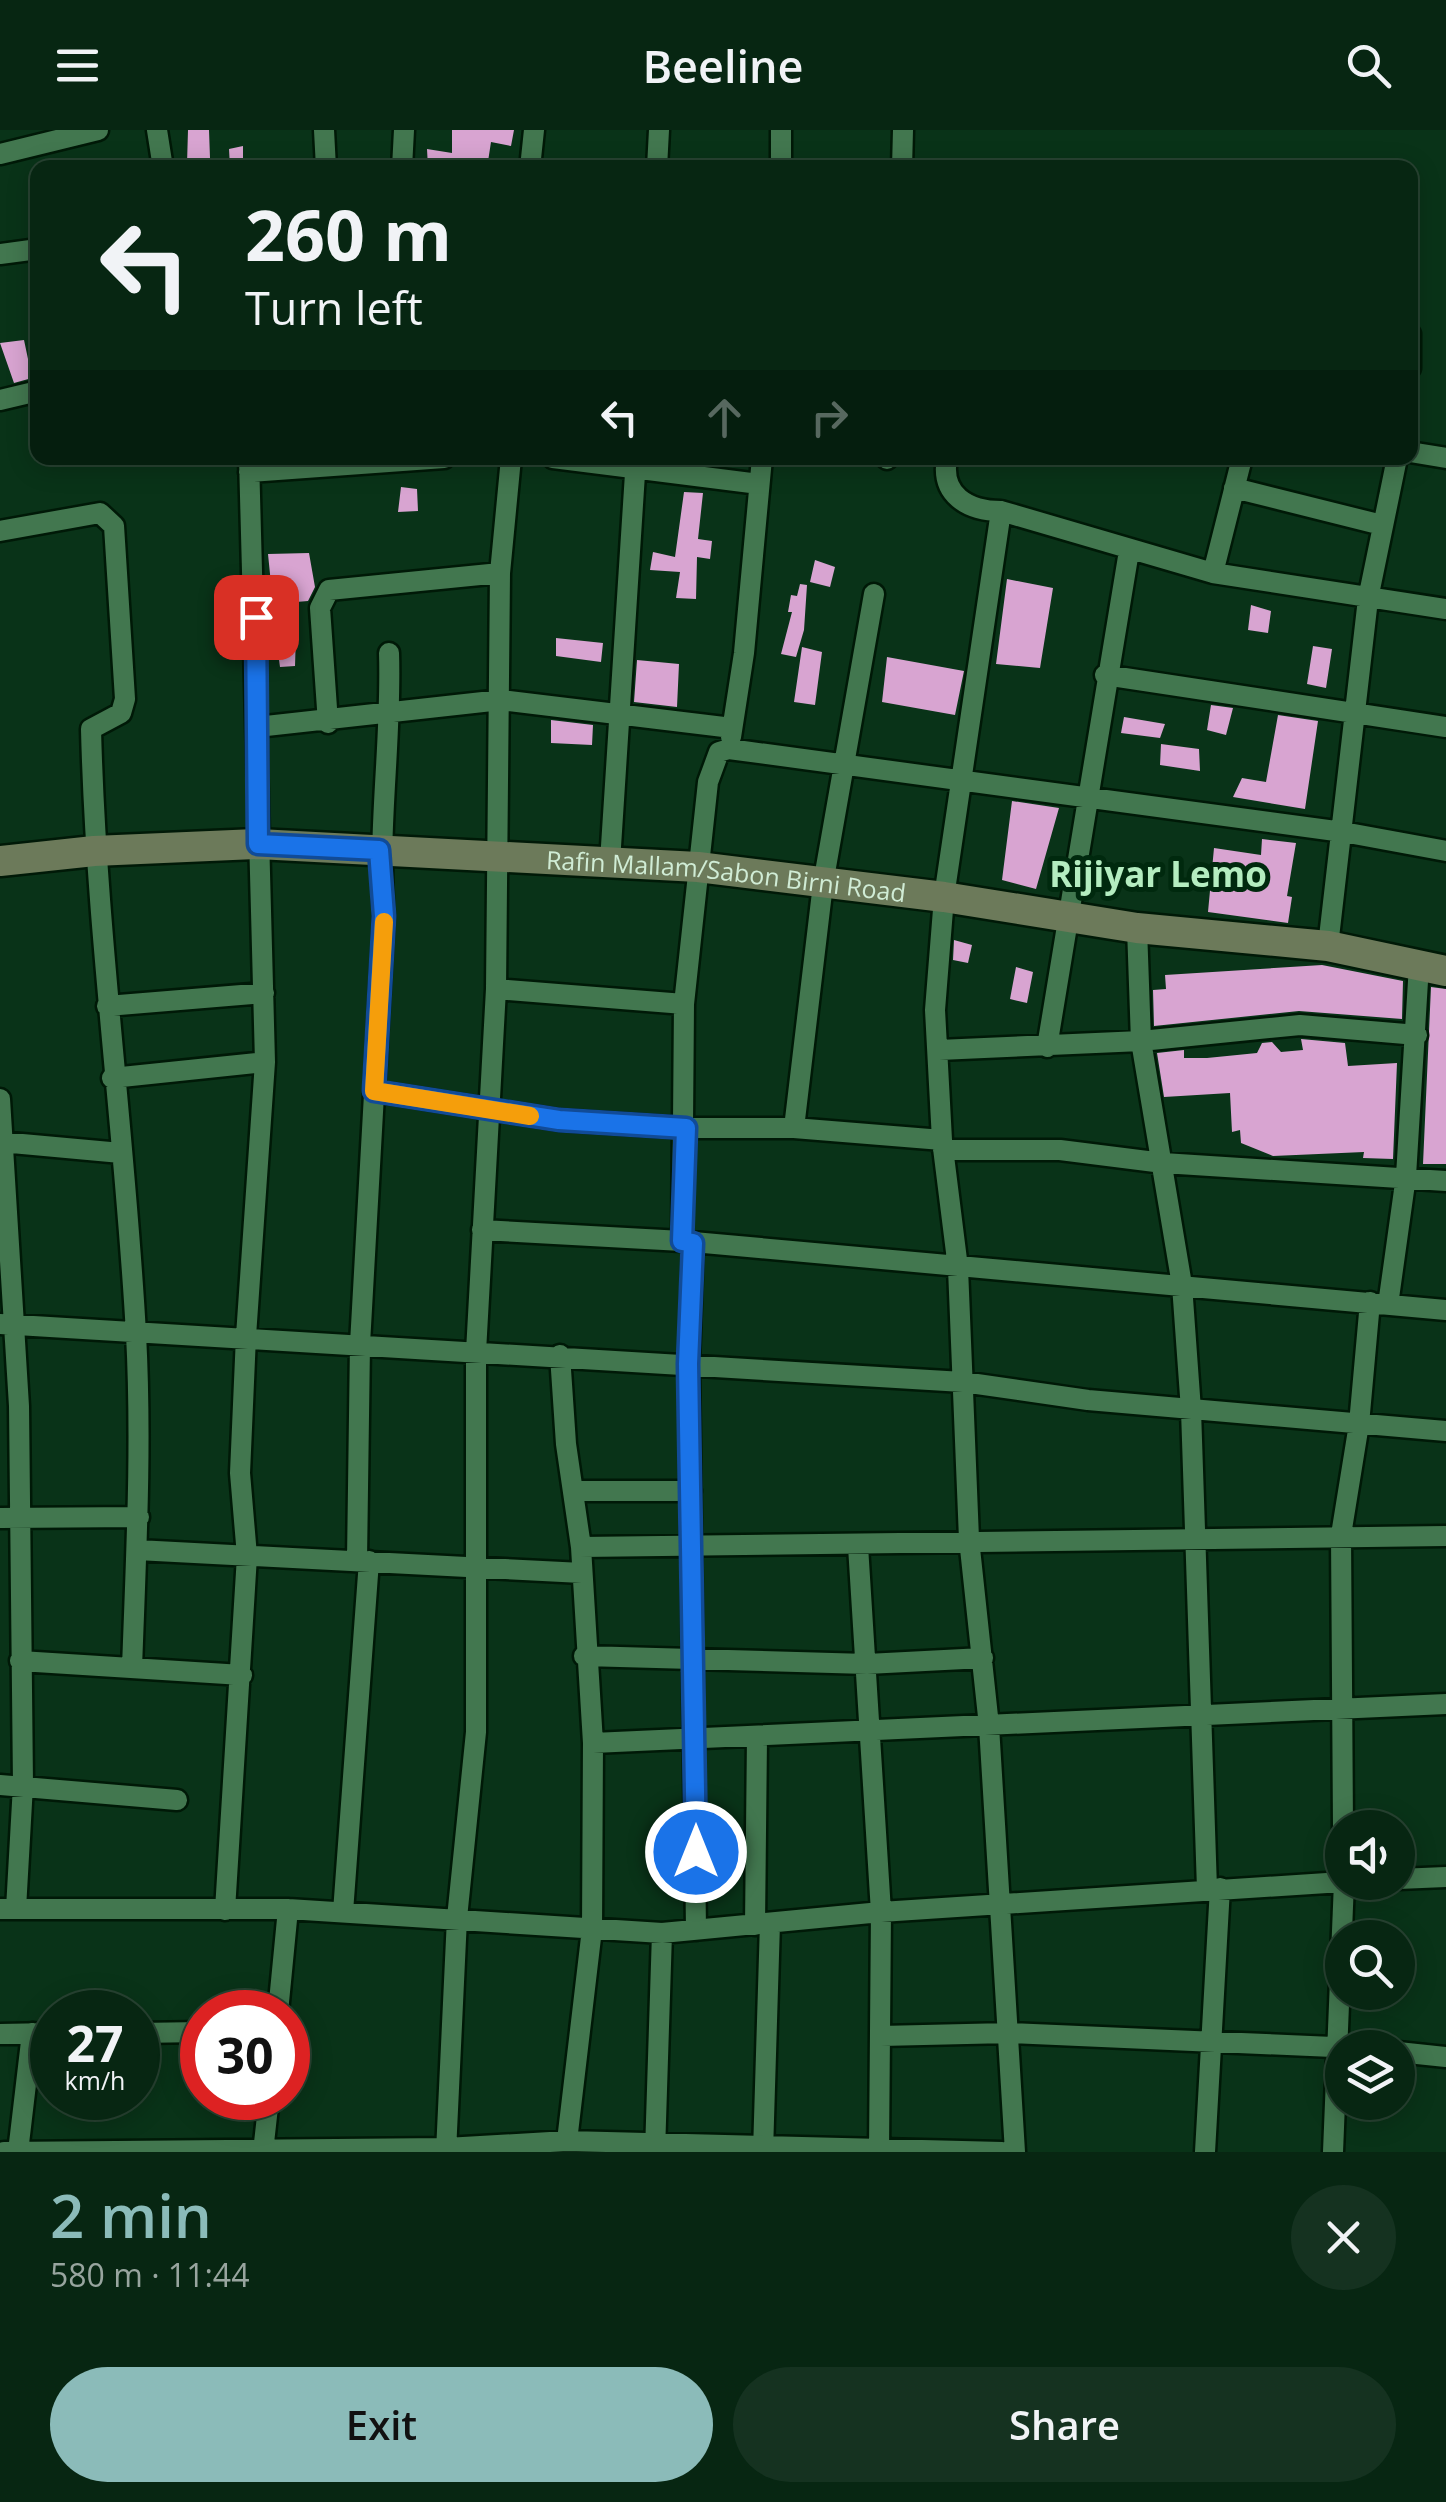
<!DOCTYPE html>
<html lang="en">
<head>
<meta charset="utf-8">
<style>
  body { margin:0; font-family:"Open Sans",sans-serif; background:#153220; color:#f1f3f6; height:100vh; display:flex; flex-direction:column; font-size:38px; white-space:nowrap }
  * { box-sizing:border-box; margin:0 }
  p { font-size:32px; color:#98a59f }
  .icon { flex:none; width:55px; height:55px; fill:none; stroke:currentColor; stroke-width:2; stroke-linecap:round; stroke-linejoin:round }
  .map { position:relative; height:2022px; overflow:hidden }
  .side { display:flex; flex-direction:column; background:#072612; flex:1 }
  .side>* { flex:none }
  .guide { position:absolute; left:30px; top:30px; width:1388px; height:305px; border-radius:20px; box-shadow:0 5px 25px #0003,0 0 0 2px #284332; background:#072612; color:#f1f3f6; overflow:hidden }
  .controls { position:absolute; left:1325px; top:1680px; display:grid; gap:20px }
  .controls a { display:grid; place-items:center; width:90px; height:90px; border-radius:50%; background:#072612; box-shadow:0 5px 25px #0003,0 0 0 2px #284332; font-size:50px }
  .speed { position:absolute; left:30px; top:1860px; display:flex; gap:20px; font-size:50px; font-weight:700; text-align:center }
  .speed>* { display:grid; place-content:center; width:130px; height:130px; border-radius:50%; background:#072612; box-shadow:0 5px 25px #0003,0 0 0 2px #284332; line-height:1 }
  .speed small { font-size:25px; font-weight:400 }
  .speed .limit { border:15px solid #d22; background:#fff; color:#111 }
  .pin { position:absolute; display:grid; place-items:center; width:85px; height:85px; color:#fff; margin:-42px; border-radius:20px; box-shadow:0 5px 15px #0006 }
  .me { position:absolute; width:110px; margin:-55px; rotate:0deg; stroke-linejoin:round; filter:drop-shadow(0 0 8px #0008) }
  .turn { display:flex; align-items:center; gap:35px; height:210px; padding:0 50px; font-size:45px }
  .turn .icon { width:130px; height:130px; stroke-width:2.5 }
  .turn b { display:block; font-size:70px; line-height:85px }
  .lanes { display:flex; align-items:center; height:95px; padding:0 50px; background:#0003; justify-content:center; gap:50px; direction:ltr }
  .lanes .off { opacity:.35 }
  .round { display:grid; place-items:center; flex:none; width:105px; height:105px; border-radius:52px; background:#153220 }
  .summary { display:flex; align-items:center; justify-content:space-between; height:170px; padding:0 50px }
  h1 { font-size:60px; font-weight:600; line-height:75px; color:#8bbbb9 }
  .button { display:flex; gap:20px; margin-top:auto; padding:20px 50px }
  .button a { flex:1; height:115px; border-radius:60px; background:#8bbbb9; color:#111; font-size:40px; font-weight:600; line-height:115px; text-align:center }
  .button a+a { background:#153220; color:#f1f3f6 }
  header { display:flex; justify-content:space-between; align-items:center; height:130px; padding:0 50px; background:#072612; font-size:45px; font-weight:600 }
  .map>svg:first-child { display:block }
  .building { fill:#d8a4d1 }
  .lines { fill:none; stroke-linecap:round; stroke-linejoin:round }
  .street-casing { stroke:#001907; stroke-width:25 }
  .secondary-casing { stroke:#001907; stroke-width:35 }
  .street { stroke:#42774f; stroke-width:20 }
  .secondary { stroke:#6c7a5a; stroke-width:30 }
  .route-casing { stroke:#114b97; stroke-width:25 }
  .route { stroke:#1a73e8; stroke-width:18 }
  .slow { stroke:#f59e0b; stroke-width:18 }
  .labels { text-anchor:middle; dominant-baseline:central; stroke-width:10; stroke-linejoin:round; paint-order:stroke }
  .street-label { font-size:25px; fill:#d0ecd5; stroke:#00290e }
  .district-label { font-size:35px; font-weight:bold; fill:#b4edc0; stroke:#00290e }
</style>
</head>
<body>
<header><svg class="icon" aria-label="menu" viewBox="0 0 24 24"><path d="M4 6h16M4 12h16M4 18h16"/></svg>Beeline<svg class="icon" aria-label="search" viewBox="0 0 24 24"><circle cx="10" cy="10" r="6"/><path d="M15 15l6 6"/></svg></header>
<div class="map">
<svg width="1446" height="2022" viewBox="0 0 1446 2022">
  <rect width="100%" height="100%" fill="#093318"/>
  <path class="building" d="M 188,0 L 209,0 L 210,28 L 187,34 Z
    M 452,0 L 514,0 L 511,16 L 491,12 L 487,38 L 428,38 L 427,19 L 452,23 Z
    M 243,16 L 243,38 L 230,38 L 229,19 Z
    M 24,210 L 32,248 L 14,253 L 0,213 Z
    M 401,357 L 417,359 L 418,381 L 398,382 Z
    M 684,362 L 703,363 L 698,409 L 712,411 L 710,429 L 697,427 L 696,469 L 676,468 L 680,442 L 650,440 L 653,422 L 675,427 Z
    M 309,423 L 315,457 L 308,471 L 273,474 L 268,424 Z
    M 815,430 L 835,437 L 830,457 L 810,452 Z
    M 1007,449 L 1053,458 L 1040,538 L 996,534 Z
    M 800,454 L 807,455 L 804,500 L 796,527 L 781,524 L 792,482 L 788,482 L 791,465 L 797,466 Z
    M 1251,475 L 1271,481 L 1268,503 L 1248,500 Z
    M 275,502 L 296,504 L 295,536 L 280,537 Z
    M 556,508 L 603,513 L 601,532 L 556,526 Z
    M 1313,516 L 1332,519 L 1326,558 L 1307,554 Z
    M 802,517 L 822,522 L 815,575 L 794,572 Z
    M 887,527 L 964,541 L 955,585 L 882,572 Z
    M 637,530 L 679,534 L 677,577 L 634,572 Z
    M 1211,575 L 1233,578 L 1226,605 L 1207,600 Z
    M 1278,585 L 1318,591 L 1305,679 L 1233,667 L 1242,648 L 1266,652 Z
    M 1124,587 L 1165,594 L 1160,608 L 1121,603 Z
    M 551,590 L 593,595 L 592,615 L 551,613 Z
    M 1161,614 L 1199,619 L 1200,641 L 1160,635 Z
    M 1012,671 L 1059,678 L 1036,759 L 1002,750 Z
    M 1262,709 L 1296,713 L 1287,766 L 1292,767 L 1288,793 L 1208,782 L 1214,718 L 1261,725 Z
    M 954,810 L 972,815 L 968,833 L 953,830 Z
    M 1322,835 L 1403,851 L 1402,889 L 1299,881 L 1154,896 L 1153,860 L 1166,859 L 1165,845 Z
    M 1016,837 L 1033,842 L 1027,873 L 1010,869 Z
    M 1431,857 L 1446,859 L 1446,1034 L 1423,1034 Z
    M 1301,909 L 1345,913 L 1348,936 L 1397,933 L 1393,1029 L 1363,1028 L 1364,1022 L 1273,1026 L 1241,1013 L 1240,1000 L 1232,1002 L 1230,963 L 1164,967 L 1157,923 L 1184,920 L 1184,928 L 1207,928 L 1257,923 L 1262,913 L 1272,912 L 1281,922 L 1303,920 Z"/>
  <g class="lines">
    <g class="street-casing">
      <path id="street" d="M 157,0 L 163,38
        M 324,0 L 326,38
        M 0,24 L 98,0
        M 402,38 L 404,0
        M 530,38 L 534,0
        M 657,38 L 659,0
        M 781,38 L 781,0
        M 902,38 L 903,0
        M 0,124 L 38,119
        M 1410,204 L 1410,238
        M 0,270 L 38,261
        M 1410,322 L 1446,328
        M 553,328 L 759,354
        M 947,328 C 940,365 968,381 1001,381 L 1213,443 L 1446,479
        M 887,329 L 888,328
        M 249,342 L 444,328
        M 1234,358 L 1382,395
        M 1001,381 L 944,767 L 935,880 L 942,1010 L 958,1138 L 969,1409 L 989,1596 L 1015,2022
        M 0,401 L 100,383 L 114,396 L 125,569 L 121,583 L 91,599 C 96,801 125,1002 136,1204 C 142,1316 136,1426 132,1538
        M 1213,443 L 1242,328
        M 1105,545 L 1446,597
        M 328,593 L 320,478 L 329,460 L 500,443
        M 257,597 L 501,570 L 732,598
        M 731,607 L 744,523 L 762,328
        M 610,732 L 636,328
        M 1137,798 L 1141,911 L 1182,1155 L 1191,1280 L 1207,1759
        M 1328,816 L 1368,469 L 1397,328
        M 496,859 L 684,874
        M 107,876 L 264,863
        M 1047,917 L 1129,421
        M 939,920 L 1141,911 L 1300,895 L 1417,905
        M 112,948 L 265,932
        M 374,961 L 559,990 L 686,998 L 794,998 L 942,1010
        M 0,969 L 19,1276 L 23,1655 L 16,1779
        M 794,998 L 823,754 L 874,464
        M 0,1012 L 121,1023
        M 943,1020 L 1060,1020 L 1163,1033 L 1446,1051
        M 482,1100 L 682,1111 L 1446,1180
        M 682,1111 L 684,874 L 708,652 L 719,622 L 729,619 L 1343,702 L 1446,721
        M 693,1113 L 689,1234 L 696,1800
        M 1388,1175 L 1406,1046 L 1419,835
        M 0,1194 L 963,1252 L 1088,1270 L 1446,1301
        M 560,1225 L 566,1314 L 581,1417 L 593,1613 L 592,1799 L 567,2011
        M 573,1361 L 691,1361
        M 0,1388 L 139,1387
        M 858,1416 L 881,1782 L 879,2022
        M 581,1417 L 1446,1406
        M 137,1420 L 582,1443
        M 357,1430 L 360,1214 L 384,786 C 377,698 392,611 389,523
        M 584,1526 L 867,1534 L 983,1528
        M 20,1531 L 242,1545
        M 593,1613 L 1446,1574
        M 0,1655 L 177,1670
        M 1343,1698 L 1341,1405 L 1359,1294 L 1370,1172
        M 1398,1749 L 1446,1747
        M 0,1779 L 288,1779 L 662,1803 L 881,1782 L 1342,1752
        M 225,1780 L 247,1426 L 240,1343 L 246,1206 L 265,932 L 249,328
        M 343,1782 L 369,1431
        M 755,1795 L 757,1607
        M 278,1882 L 288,1779
        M 138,1903 L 202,1902
        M 0,1904 L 52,1903
        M 881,1906 L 1009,1903 L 1356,1918
        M 1398,1922 L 1446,1927
        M 4,2022 L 446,2018 L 567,2011 L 1002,2022
        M 18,2022 L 32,1903
        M 263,2022 L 269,1968
        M 446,2022 L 457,1788 L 476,1602 L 476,1222 L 496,859 L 500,443 L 511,328
        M 655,2022 L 662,1803
        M 763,2022 L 770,1793
        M 1205,2022 L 1220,1758
        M 1333,2022 L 1344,1752"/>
    </g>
    <g class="secondary-casing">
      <g id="secondary">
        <path id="s1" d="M 0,731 L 94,721 L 258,714 L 698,737 L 944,767 L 1137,798 L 1328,816 L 1446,841"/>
      </g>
    </g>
    <use href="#street" class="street"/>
    <use href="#secondary" class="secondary"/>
  </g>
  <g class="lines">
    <g class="route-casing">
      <path id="route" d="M 256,487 L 258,714 L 379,720 L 384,786 L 374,961 L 559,990 L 686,998 L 682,1111 L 693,1113 L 688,1234 L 696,1722"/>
    </g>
    <use href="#route" class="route"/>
    <path class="slow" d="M 384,792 L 374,961 L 530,986"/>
  </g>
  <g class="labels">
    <g class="street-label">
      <text stroke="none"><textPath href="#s1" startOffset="728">Rafin Mallam/Sabon Birni Road</textPath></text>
    </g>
    <g class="district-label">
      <text x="1158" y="743">Rijiyar Lemo</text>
    </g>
  </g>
</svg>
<div class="controls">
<a><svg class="icon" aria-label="sound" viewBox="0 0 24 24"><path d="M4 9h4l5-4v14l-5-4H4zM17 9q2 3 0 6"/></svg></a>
<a><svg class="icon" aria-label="search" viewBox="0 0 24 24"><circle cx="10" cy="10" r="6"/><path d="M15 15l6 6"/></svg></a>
<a><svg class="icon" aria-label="layers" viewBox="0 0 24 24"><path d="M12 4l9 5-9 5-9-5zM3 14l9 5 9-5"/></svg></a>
</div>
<div class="speed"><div>27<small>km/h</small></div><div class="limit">30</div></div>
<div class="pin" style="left:256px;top:487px;background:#d93025"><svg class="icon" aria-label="arrive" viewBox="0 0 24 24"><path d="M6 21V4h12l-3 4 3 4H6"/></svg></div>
<svg class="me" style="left:696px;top:1722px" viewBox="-20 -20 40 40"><circle r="17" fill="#1a73e8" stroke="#fff" stroke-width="3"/><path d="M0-11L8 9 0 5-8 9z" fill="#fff"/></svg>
<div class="guide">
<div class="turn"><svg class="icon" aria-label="left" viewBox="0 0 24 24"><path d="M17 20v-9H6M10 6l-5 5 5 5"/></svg><div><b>260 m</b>Turn left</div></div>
<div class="lanes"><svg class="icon" aria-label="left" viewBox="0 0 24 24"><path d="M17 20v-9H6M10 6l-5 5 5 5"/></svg><svg class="icon off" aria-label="ahead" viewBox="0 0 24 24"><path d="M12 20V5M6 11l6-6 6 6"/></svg><svg class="icon off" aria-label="right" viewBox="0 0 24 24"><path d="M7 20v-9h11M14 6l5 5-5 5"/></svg></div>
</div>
</div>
<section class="side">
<div class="summary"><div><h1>2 min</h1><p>580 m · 11:44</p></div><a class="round"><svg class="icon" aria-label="close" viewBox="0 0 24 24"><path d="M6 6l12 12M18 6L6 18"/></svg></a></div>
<div class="button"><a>Exit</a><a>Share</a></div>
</section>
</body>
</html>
